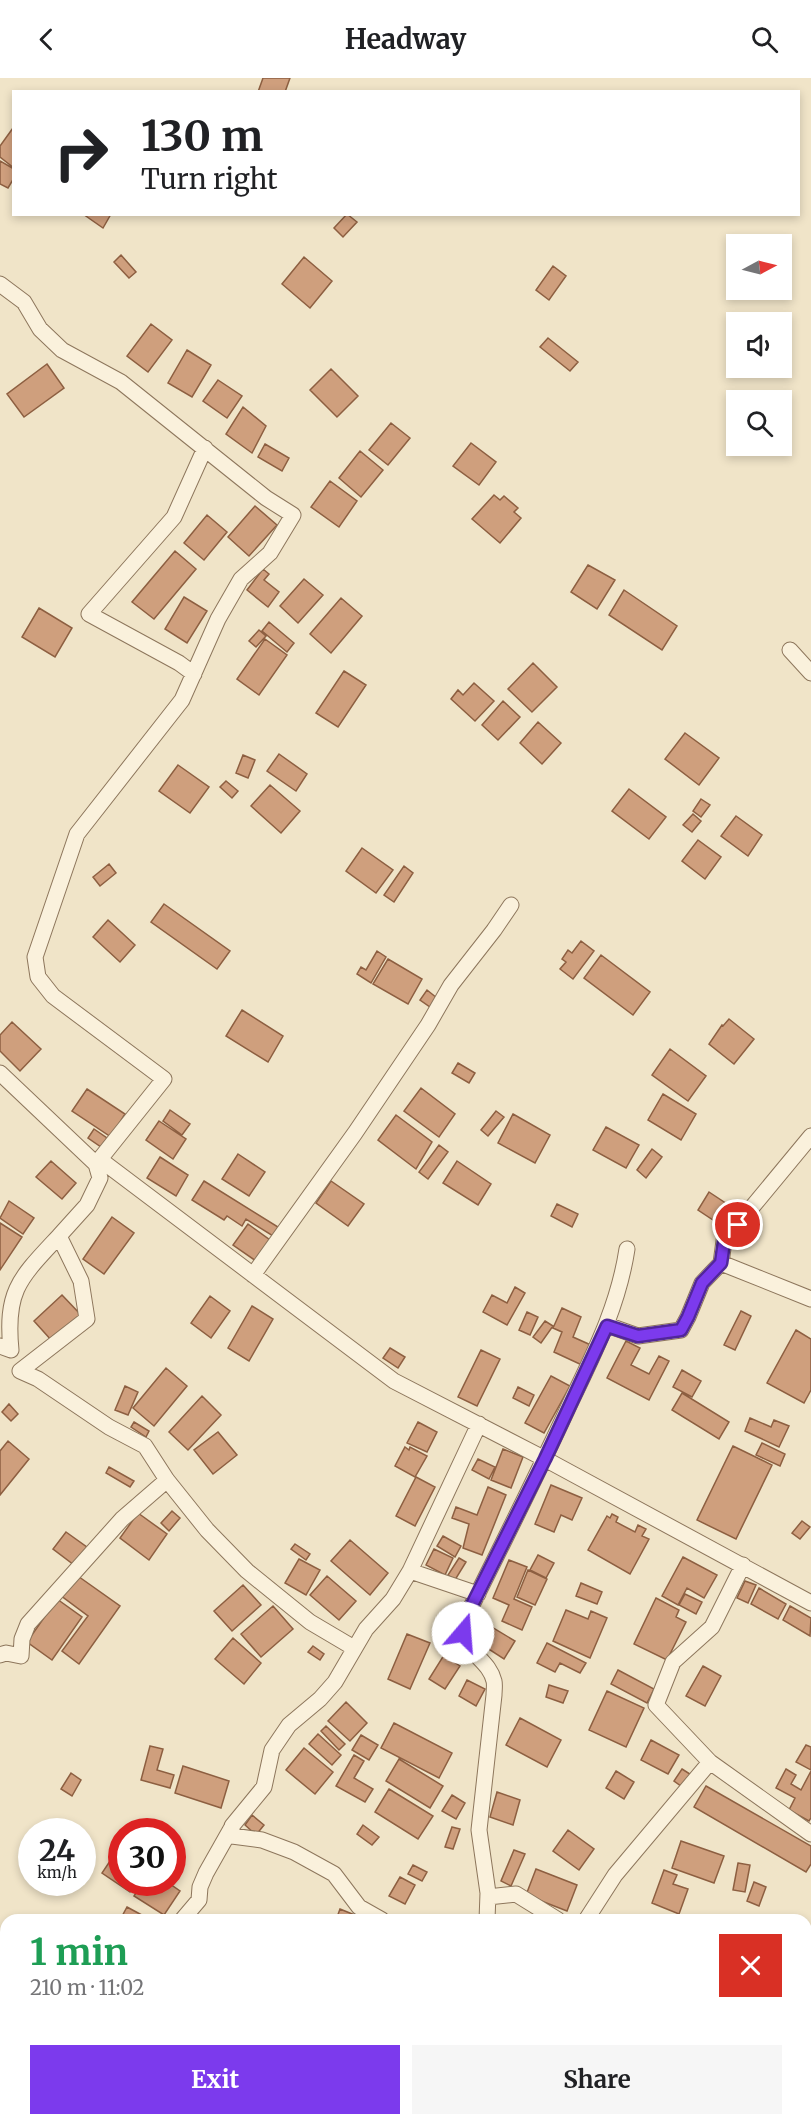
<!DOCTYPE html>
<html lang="en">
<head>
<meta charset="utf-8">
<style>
  body { margin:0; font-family:Merriweather,serif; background:#f6f6f6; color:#202124; height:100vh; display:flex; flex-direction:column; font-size:22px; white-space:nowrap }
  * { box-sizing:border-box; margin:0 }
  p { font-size:20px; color:#757577 }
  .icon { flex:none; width:33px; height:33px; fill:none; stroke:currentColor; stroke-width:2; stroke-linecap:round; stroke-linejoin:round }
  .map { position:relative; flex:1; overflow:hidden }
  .side { position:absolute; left:0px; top:1836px; width:812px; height:212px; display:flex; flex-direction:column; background:#fff; border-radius:18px 18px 0 0; box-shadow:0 3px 9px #0003 }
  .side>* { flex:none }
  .banner { position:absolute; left:12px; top:12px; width:788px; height:126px; border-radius:0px; box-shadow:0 3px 9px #0003; background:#fff; color:#202124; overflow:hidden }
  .needle { width:39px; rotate:83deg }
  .tools { position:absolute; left:726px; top:156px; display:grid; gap:12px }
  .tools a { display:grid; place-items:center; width:66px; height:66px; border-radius:0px; background:#fff; box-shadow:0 3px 9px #0003; font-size:30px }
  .speed { position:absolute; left:18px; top:1740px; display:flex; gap:12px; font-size:30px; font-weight:700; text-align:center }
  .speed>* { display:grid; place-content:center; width:78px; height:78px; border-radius:50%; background:#fff; box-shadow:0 3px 9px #0003; line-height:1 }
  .speed small { font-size:15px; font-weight:400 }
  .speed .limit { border:9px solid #d22; background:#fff; color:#111 }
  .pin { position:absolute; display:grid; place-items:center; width:51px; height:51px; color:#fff; margin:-26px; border:3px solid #fff; border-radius:50%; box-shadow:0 2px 6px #0007 }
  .me { position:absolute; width:66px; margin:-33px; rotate:18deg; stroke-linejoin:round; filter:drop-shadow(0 0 4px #0008) }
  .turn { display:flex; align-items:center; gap:21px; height:126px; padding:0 30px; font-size:27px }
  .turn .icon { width:78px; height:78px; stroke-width:2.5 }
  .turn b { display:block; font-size:42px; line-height:51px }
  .round { display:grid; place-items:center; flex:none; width:63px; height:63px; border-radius:0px; background:#f6f6f6 }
  .head { display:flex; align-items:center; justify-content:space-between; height:102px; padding:0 30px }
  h1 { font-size:36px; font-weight:700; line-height:45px; color:#1e9e55 }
  .cta { display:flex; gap:12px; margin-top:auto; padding:12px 30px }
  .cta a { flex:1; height:69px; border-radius:0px; background:#7c3aed; color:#fff; font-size:24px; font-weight:700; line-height:69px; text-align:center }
  .cta a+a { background:#f6f6f6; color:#202124 }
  header { display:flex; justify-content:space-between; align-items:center; height:78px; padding:0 30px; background:#fff; font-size:27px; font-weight:700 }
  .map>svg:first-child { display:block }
  .building { fill:#cf9f7d; stroke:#8d5f41; stroke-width:1.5 }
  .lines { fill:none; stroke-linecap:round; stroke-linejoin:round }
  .minor-casing { stroke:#8d765c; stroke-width:17 }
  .minor { stroke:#faf1dc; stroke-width:15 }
  .route-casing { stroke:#51269a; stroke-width:15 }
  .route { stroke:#7c3aed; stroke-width:10 }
</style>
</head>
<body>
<header><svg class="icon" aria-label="back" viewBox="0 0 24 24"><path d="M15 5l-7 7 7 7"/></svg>Headway<svg class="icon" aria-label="search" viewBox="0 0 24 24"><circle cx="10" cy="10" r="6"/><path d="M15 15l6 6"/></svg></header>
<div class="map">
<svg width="811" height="2047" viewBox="0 0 811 2047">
  <rect width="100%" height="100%" fill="#f0e4c8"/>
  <path class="building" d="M 263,0 L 290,0 L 285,14 L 258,14 Z
    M 13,50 L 14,51 L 14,90 L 0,79 L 0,68 Z
    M 0,83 L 14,91 L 14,100 L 8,110 L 0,106 Z
    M 83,136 L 111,136 L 103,150 Z
    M 347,136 L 357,144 L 343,159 L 334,150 Z
    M 121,177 L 136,194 L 129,200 L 114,184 Z
    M 304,179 L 332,203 L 310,230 L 282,206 Z
    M 553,188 L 566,198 L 549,222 L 536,212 Z
    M 151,246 L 172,262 L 148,294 L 127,278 Z
    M 548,260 L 578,284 L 570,293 L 540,269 Z
    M 187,272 L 211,287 L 192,319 L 168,305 Z
    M 47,286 L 64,310 L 24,339 L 7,316 Z
    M 331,291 L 358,318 L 337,339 L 310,312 Z
    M 218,302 L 242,318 L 227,340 L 203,323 Z
    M 243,329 L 266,348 L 252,375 L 226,356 Z
    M 391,345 L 410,360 L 388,387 L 369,372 Z
    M 471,365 L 496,384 L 479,407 L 453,388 Z
    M 265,366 L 289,380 L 282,393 L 258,379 Z
    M 360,373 L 383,392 L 361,419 L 339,400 Z
    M 330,403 L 357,423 L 339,449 L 311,429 Z
    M 494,417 L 500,422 L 504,418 L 518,430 L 514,434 L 521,440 L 500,465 L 472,441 Z
    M 255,428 L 277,447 L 249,478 L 228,459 Z
    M 207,437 L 227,454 L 204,482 L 184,465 Z
    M 175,473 L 196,491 L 154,541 L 132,524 Z
    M 588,487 L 615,502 L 597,531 L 571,514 Z
    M 263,491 L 269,496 L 264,502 L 279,514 L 268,529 L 247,512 Z
    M 304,501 L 323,517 L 298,545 L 280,528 Z
    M 624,512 L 677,548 L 662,572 L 609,537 Z
    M 184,519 L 207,533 L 187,565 L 165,551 Z
    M 341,520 L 362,538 L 331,575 L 310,556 Z
    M 39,530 L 72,550 L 55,579 L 22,559 Z
    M 269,544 L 294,565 L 287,574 L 262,553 Z
    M 259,552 L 266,558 L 256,569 L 249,563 Z
    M 265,561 L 287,577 L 259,617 L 237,601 Z
    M 533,585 L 557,609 L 532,634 L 508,611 Z
    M 344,593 L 366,607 L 338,649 L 316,635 Z
    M 474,605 L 494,623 L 475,643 L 451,621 L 458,612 L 463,617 Z
    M 503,623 L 520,639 L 498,662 L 482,647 Z
    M 538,644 L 561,665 L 542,686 L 520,665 Z
    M 685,655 L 719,680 L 699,707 L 665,681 Z
    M 279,676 L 307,696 L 296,713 L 267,693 Z
    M 243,677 L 255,682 L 248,700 L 236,695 Z
    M 178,687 L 209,709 L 190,735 L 159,713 Z
    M 226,703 L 238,713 L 232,720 L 220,709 Z
    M 270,707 L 300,733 L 281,755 L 251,728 Z
    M 629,711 L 666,739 L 649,761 L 612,733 Z
    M 701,721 L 710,727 L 701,739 L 693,733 Z
    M 693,736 L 701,743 L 692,754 L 683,747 Z
    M 736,738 L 762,757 L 748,778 L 721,758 Z
    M 698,762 L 721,779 L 705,801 L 682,783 Z
    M 362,770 L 393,792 L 376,815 L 346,793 Z
    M 109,786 L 116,795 L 100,808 L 93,799 Z
    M 404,788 L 413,795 L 394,824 L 384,817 Z
    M 164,826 L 230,873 L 217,891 L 151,844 Z
    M 108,842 L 135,867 L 120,884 L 93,859 Z
    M 581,863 L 594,873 L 573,901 L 560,891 L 566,884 L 562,881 L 568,872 L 572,875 Z
    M 377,873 L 386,879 L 371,905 L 357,896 L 361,889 L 366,892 Z
    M 601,877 L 650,914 L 633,937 L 584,900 Z
    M 388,881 L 422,901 L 408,926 L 373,906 Z
    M 427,912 L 437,920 L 430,929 L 420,922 Z
    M 242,932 L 283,958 L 268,984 L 226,958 Z
    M 729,941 L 754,961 L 734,986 L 709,966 L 722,947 L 723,948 Z
    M 12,944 L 41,971 L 20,993 L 0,973 L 0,957 Z
    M 670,971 L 706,998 L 688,1023 L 652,997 Z
    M 458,985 L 475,995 L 469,1005 L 452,995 Z
    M 421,1010 L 455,1036 L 439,1059 L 404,1033 Z
    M 87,1011 L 125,1036 L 111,1059 L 72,1033 Z
    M 663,1016 L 696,1036 L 681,1062 L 648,1042 Z
    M 170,1032 L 190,1046 L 182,1057 L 163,1043 Z
    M 496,1033 L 504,1039 L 488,1058 L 481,1052 Z
    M 513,1036 L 550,1057 L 535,1085 L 498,1065 Z
    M 396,1037 L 432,1064 L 416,1091 L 378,1062 Z
    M 159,1043 L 186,1061 L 173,1081 L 146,1062 Z
    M 606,1049 L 639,1067 L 626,1090 L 593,1072 Z
    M 94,1051 L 107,1060 L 101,1069 L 88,1060 Z
    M 439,1067 L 448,1074 L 428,1101 L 419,1094 Z
    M 652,1071 L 662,1079 L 646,1100 L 637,1092 Z
    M 238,1076 L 265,1094 L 249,1118 L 222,1101 Z
    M 160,1079 L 188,1097 L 176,1118 L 147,1100 Z
    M 51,1083 L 76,1105 L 62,1121 L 36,1099 Z
    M 457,1083 L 491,1106 L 478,1127 L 443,1105 Z
    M 204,1103 L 278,1149 L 273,1158 L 246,1141 L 242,1148 L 227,1138 L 224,1142 L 192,1122 Z
    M 331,1103 L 364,1126 L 348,1148 L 316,1125 Z
    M 709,1114 L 727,1126 L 716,1144 L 698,1132 Z
    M 9,1123 L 34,1140 L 23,1156 L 0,1140 Z
    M 557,1126 L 578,1136 L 572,1149 L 551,1138 Z
    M 112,1139 L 134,1155 L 104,1196 L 83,1181 Z
    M 0,1145 L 22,1159 L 0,1192 Z
    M 248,1146 L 270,1162 L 256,1183 L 233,1167 Z
    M 515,1209 L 525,1215 L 507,1247 L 483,1234 L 492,1217 L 507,1225 Z
    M 62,1217 L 81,1237 L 52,1263 L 34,1243 Z
    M 210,1218 L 230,1233 L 211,1260 L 191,1245 Z
    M 252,1228 L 273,1241 L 249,1283 L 228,1270 Z
    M 562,1230 L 581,1239 L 573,1259 L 593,1268 L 584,1288 L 554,1274 L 562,1254 L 553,1250 Z
    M 741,1233 L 751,1238 L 735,1272 L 724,1267 Z
    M 527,1234 L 538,1239 L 530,1257 L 519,1252 Z
    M 545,1243 L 553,1248 L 541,1265 L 533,1259 Z
    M 796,1252 L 811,1261 L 811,1312 L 804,1325 L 767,1305 Z
    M 626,1263 L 640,1270 L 631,1287 L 649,1296 L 659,1278 L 669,1283 L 649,1322 L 607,1300 Z
    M 390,1270 L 405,1279 L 398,1290 L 383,1280 Z
    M 481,1272 L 500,1281 L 477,1328 L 458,1319 Z
    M 166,1290 L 187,1308 L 154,1348 L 133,1330 Z
    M 682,1292 L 701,1303 L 692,1319 L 673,1309 Z
    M 551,1298 L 570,1308 L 544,1355 L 525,1345 Z
    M 125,1308 L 138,1314 L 128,1337 L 115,1332 Z
    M 518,1309 L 534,1317 L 529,1328 L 513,1320 Z
    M 682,1315 L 729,1344 L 719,1361 L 672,1332 Z
    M 202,1318 L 221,1337 L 188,1372 L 169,1354 Z
    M 9,1326 L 18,1336 L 11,1343 L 2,1334 Z
    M 750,1340 L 771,1349 L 774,1342 L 789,1348 L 779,1369 L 745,1353 Z
    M 134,1344 L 149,1353 L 146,1359 L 131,1349 Z
    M 418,1344 L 437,1354 L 427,1374 L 407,1365 Z
    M 218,1354 L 237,1377 L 213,1396 L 194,1372 Z
    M 8,1363 L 29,1381 L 0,1417 L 0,1373 Z
    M 762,1365 L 785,1376 L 780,1388 L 756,1377 Z
    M 733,1368 L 772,1387 L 736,1461 L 697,1442 Z
    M 405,1369 L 409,1372 L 410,1369 L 427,1378 L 415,1399 L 395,1388 Z
    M 503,1371 L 523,1379 L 511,1410 L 491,1402 Z
    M 478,1381 L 495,1389 L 489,1401 L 472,1392 Z
    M 109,1389 L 134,1403 L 130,1409 L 106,1395 Z
    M 416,1399 L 435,1409 L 415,1448 L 396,1438 Z
    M 551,1407 L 582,1420 L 572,1442 L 561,1437 L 554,1454 L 535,1446 Z
    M 488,1409 L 506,1417 L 482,1477 L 463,1470 L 469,1446 L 452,1440 L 456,1429 L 477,1437 Z
    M 172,1433 L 180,1440 L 169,1453 L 161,1445 Z
    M 138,1435 L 167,1456 L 149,1482 L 120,1460 Z
    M 612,1436 L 618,1439 L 616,1444 L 635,1454 L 638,1447 L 646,1451 L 642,1458 L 649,1461 L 630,1496 L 588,1472 L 607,1438 L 610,1440 Z
    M 802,1443 L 810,1449 L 800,1461 L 792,1455 Z
    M 66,1454 L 91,1472 L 78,1490 L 53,1471 Z
    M 443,1458 L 461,1468 L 455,1479 L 437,1468 Z
    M 350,1462 L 388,1495 L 370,1517 L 331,1483 Z
    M 295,1466 L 310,1476 L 306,1482 L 291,1471 Z
    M 434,1471 L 453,1480 L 445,1497 L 426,1487 Z
    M 538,1477 L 554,1485 L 546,1500 L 530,1492 Z
    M 683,1479 L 717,1497 L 704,1520 L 687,1510 L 678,1527 L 662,1518 Z
    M 459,1480 L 466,1484 L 455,1502 L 448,1497 Z
    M 299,1481 L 320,1492 L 306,1517 L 285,1505 Z
    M 509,1482 L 527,1489 L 514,1521 L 532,1529 L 522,1552 L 502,1543 L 509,1527 L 493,1520 Z
    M 528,1492 L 547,1501 L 535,1527 L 517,1519 Z
    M 75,1496 L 120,1528 L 79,1586 L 62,1573 L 88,1538 L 60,1517 Z
    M 327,1498 L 356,1523 L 339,1542 L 310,1517 Z
    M 745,1503 L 756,1507 L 748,1525 L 737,1520 Z
    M 581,1505 L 602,1514 L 597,1526 L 576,1518 Z
    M 243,1507 L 261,1527 L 232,1553 L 214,1533 Z
    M 759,1510 L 786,1526 L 778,1541 L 751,1526 Z
    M 685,1516 L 702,1524 L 696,1536 L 679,1527 Z
    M 656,1520 L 679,1532 L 676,1539 L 686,1544 L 667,1582 L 634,1566 Z
    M 57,1521 L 82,1539 L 52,1582 L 27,1564 Z
    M 273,1528 L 293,1551 L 261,1579 L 241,1556 Z
    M 790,1528 L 811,1540 L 810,1558 L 783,1542 Z
    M 566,1532 L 588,1541 L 591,1533 L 607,1540 L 590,1580 L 553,1563 Z
    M 440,1538 L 450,1542 L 443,1562 L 433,1559 Z
    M 480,1542 L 515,1563 L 504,1581 L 487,1570 L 491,1562 L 474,1552 Z
    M 407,1556 L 430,1565 L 410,1611 L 388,1601 Z
    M 233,1560 L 261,1585 L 244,1606 L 215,1581 Z
    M 547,1565 L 586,1585 L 580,1595 L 560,1585 L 555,1594 L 537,1585 Z
    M 313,1568 L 324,1576 L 320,1582 L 308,1574 Z
    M 444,1577 L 460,1588 L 445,1611 L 429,1601 Z
    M 703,1588 L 721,1598 L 705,1628 L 686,1618 Z
    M 618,1592 L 654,1611 L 647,1625 L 611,1606 Z
    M 467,1602 L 485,1611 L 476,1628 L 459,1618 Z
    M 549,1607 L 568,1613 L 563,1625 L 546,1619 Z
    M 607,1613 L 644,1630 L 626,1669 L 589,1652 Z
    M 346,1624 L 367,1645 L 350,1663 L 328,1643 Z
    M 520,1640 L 561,1662 L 547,1689 L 506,1667 Z
    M 394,1645 L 452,1675 L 439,1700 L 381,1670 Z
    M 326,1648 L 345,1666 L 339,1672 L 321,1653 Z
    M 318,1656 L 341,1677 L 332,1687 L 309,1666 Z
    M 361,1657 L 378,1667 L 369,1682 L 352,1672 Z
    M 651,1662 L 679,1677 L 668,1696 L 641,1682 Z
    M 806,1667 L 811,1669 L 811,1692 L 796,1684 Z
    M 150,1668 L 163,1671 L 157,1692 L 174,1697 L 170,1710 L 141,1702 Z
    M 304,1670 L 333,1694 L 315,1716 L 286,1692 Z
    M 354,1677 L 364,1683 L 354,1700 L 373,1711 L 365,1724 L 336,1708 Z
    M 399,1681 L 443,1708 L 430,1730 L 386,1703 Z
    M 183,1688 L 229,1703 L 221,1730 L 175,1715 Z
    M 682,1691 L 693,1698 L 685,1711 L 674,1703 Z
    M 786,1691 L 796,1697 L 791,1706 L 801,1712 L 811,1693 L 811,1740 L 809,1743 L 789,1732 L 795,1720 L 776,1710 Z
    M 616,1693 L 634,1704 L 624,1721 L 606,1710 Z
    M 71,1695 L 81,1702 L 72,1718 L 61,1711 Z
    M 706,1708 L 811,1768 L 811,1786 L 806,1794 L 694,1729 Z
    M 389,1711 L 433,1738 L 418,1761 L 375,1734 Z
    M 497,1714 L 520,1722 L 513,1747 L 490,1739 Z
    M 452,1717 L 465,1725 L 456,1741 L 442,1733 Z
    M 252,1737 L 264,1747 L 256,1757 L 245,1747 Z
    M 363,1747 L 379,1759 L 372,1767 L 357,1756 Z
    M 452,1749 L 460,1751 L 453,1771 L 445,1769 Z
    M 568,1752 L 594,1771 L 579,1792 L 553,1773 Z
    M 681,1763 L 724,1778 L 714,1805 L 672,1790 Z
    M 514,1772 L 525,1776 L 511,1808 L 501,1803 Z
    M 116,1774 L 122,1778 L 122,1804 L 136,1804 L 130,1814 L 102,1795 Z
    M 738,1785 L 750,1787 L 745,1814 L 733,1812 Z
    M 413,1787 L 427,1794 L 422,1803 L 408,1796 Z
    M 536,1791 L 577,1807 L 567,1833 L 526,1817 Z
    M 664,1792 L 677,1797 L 673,1806 L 688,1811 L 679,1836 L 652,1825 Z
    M 400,1799 L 415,1807 L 405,1826 L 389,1818 Z
    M 143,1804 L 167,1804 L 180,1813 L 164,1837 L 134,1818 Z
    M 754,1804 L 766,1809 L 759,1828 L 747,1823 Z
    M 127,1829 L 151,1842 L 120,1842 Z
    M 340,1831 L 367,1842 L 336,1842 Z
    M 807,1922 L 811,1924 L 811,1947 L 806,1945 Z
    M 806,1957 L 811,1959 L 811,1992 L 806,1990 Z
    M 3,1983 L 6,1985 L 6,2017 L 0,2013 L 0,1988 Z"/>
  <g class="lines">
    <g class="minor-casing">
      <path id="minor" d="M 0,206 L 24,224 L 40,251 L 62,272 L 121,304 L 266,420 L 293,437 L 270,475 L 241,501 L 218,541 L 182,622 L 77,756 L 35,879 L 38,899 L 53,918 L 164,1001 L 96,1086 L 0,995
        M 790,572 L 811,595
        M 194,596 L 179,585 L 89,536 L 174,439 L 205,370
        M 721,1185 L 811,1221
        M 253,1197 L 355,1055 L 428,947 L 451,907 L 494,852 L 511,827
        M 607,1247 L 638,1258 L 681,1252 L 688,1239 L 702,1205 L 721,1185 L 724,1163 L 811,1058
        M 0,1268 L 11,1272 C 5,1212 20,1200 59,1158
        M 410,1493 L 478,1516
        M 354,1570 L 310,1544 L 247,1493 L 207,1452 L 167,1402 L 145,1368 L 109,1349 L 38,1301 L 20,1293 L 87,1241 L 81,1203 L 59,1158 L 87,1127 L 100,1100 L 96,1086 L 106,1086 L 394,1303 L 545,1381 L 811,1525
        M 0,1577 L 6,1575 L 21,1578 L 22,1561 L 28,1546 L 122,1441 L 167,1402
        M 710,1684 L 811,1756
        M 488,1819 L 516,1816 L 558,1842
        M 182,1842 L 199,1822 L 200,1809 L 206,1795 L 232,1749
        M 382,1842 L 359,1829 L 334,1796 L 294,1774 L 262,1762 L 232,1758 L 232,1748 L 264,1709 L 272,1672 L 289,1647 L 320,1621 L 335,1604 L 366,1551 L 393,1521 L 410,1493 L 479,1346
        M 487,1842 L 488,1815 L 479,1752 L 494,1617 C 494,1613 495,1607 494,1603 C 488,1579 463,1577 463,1545 C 499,1473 535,1402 568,1330 C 593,1277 618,1230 627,1171
        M 586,1842 L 615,1797 L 710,1684 L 656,1627 L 673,1584 L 712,1549 L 743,1487
        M 0,2027 L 6,2031
        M 58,2042 L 65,2047
        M 110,2042 L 110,2047
        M 24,2047 L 29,2042
        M 533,2047 L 535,2042"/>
    </g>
    <use href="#minor" class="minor"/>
  </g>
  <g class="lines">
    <g class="route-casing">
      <path id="route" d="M 463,1555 L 463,1545 L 545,1381 L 607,1248 L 638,1258 L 681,1252 L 688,1239 L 702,1205 L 721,1185 L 724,1164 L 738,1147"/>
    </g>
    <use href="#route" class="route"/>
  </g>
</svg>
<div class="tools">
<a><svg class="needle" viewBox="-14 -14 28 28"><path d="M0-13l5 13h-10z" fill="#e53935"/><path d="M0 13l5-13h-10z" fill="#757577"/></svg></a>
<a><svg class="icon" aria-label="sound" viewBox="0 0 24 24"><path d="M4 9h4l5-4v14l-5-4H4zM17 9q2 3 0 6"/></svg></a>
<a><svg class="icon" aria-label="search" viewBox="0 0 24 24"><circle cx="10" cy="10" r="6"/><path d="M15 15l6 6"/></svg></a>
</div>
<div class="speed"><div>24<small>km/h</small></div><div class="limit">30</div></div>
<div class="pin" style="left:738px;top:1147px;background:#d93025"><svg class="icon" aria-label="arrive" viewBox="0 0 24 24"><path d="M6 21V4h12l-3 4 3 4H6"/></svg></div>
<svg class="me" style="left:463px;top:1555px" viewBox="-20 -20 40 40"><circle r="19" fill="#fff"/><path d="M0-13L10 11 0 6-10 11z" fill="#7c3aed"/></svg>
<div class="banner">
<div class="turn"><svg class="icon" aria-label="right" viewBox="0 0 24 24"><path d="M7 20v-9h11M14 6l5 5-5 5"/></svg><div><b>130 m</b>Turn right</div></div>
</div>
<section class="side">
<div class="head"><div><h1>1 min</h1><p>210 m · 11:02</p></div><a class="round" style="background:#d93025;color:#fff"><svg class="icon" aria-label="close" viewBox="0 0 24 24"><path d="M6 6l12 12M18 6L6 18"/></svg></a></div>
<div class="cta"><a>Exit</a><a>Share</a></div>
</section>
</div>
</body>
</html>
